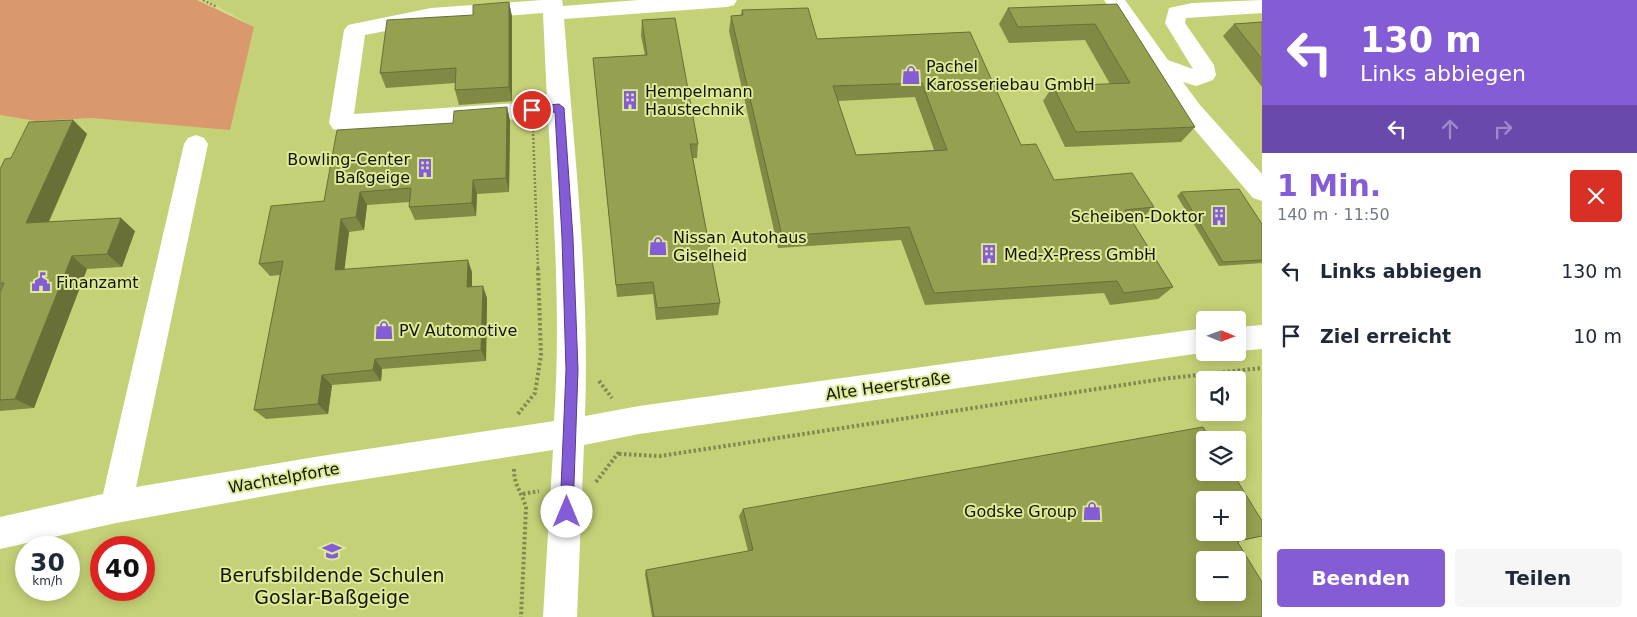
<!DOCTYPE html>
<html lang="de">
<head>
<meta charset="utf-8">
<style>
  body { margin:0; font-family:"DejaVu Sans",sans-serif; background:#f6f6f7; color:#1f2937; height:100vh; display:flex; flex-direction:column; font-size:19px; white-space:nowrap }
  * { box-sizing:border-box; margin:0 }
  p { font-size:16px; color:#747a83 }
  .icon { flex:none; width:28px; height:28px; fill:none; stroke:currentColor; stroke-width:2; stroke-linecap:round; stroke-linejoin:round }
  .map { position:relative; flex:1; overflow:hidden }
  .sheet { display:flex; flex-direction:column; background:#fff; width:375px }
  .sheet>* { flex:none }
  .guide { background:#845cd6; color:#fff; overflow:hidden }
  .needle { width:32px; rotate:91deg }
  .buttons { position:absolute; left:1196px; top:311px; display:grid; gap:10px }
  .buttons a { display:grid; place-items:center; width:50px; height:50px; border-radius:5px; background:#fff; box-shadow:0 2px 12px #0003; font-size:25px }
  .speed { position:absolute; left:15px; top:536px; display:flex; gap:10px; font-size:25px; font-weight:700; text-align:center }
  .speed>* { display:grid; place-content:center; width:65px; height:65px; border-radius:50%; background:#fff; box-shadow:0 2px 12px #0003; line-height:1 }
  .speed small { font-size:12px; font-weight:400 }
  .speed .limit { border:8px solid #d22; background:#fff; color:#111 }
  .pin { position:absolute; display:grid; place-items:center; width:42px; height:42px; color:#fff; margin:-21px; border:2px solid #fff; border-radius:50%; box-shadow:0 1px 5px #0007 }
  .me { position:absolute; width:55px; margin:-28px; rotate:0deg; stroke-linejoin:round; filter:drop-shadow(0 0 4px #0008) }
  .turn { display:flex; align-items:center; gap:18px; height:105px; padding:0 15px; font-size:22px }
  .turn .icon { width:65px; height:65px; stroke-width:2.5 }
  .turn b { display:block; font-size:35px; line-height:42px }
  .lanes { display:flex; align-items:center; height:48px; padding:0 15px; background:#0003; justify-content:center; gap:25px; direction:ltr }
  .lanes .off { opacity:.35 }
  .round { display:grid; place-items:center; flex:none; width:52px; height:52px; border-radius:5px; background:#f6f6f7 }
  .head { display:flex; align-items:center; justify-content:space-between; height:85px; padding:0 15px }
  h1 { font-size:30px; font-weight:700; line-height:38px; color:#845cd6 }
  .primary-button { display:flex; gap:10px; margin-top:auto; padding:10px 15px }
  .primary-button a { flex:1; height:58px; border-radius:5px; background:#845cd6; color:#fff; font-size:20px; font-weight:700; line-height:58px; text-align:center }
  .primary-button a+a { background:#f6f6f7; color:#1f2937 }
  ul { padding:0; list-style:none }
  li { display:flex; align-items:center; gap:15px; height:65px; padding:0 15px }
  li div { flex:1 }
  li b { display:block; font-size:19px }
  li em { font-style:normal }
  main { display:flex; flex:1; min-height:0 }
  .map>svg:first-child { display:block }
  .built { fill:#c5d177; fill-rule:evenodd }
  .green { fill:#d9996d }
  .lines { fill:none; stroke-linecap:round; stroke-linejoin:round }
  .path-far1 { stroke:#818851; stroke-width:2.5; stroke-dasharray:2 2; stroke-linecap:butt }
  .path { stroke:#818851; stroke-width:4; stroke-dasharray:2.5 2.5; stroke-linecap:butt }
  .minor { fill:#fff; fill-rule:evenodd }
  .wall { fill:#808a45; fill-rule:evenodd }
  .shaded-wall { fill:#687038 }
  .building { fill:#95a050; stroke:#687038; fill-rule:evenodd }
  .route { fill:#845cd6; stroke:#563c8b }
  .labels { text-anchor:middle; dominant-baseline:central; stroke-width:4; stroke-linejoin:round; paint-order:stroke }
  .poi-label { font-size:16px; fill:#121500; stroke:#deea98; text-anchor:start }
  .street-label { font-size:16px; fill:#121500; stroke:#deea98 }
  .near-poi-label { font-size:19px; fill:#121500; stroke:#deea98 }
</style>
</head>
<body>
<main>
<div class="map">
<svg width="1262" height="617" viewBox="0 0 1262 617">
  <rect width="100%" height="100%" fill="#d1dc8b"/>
  <path class="built" d="M 207,0 L 1262,0 L 1262,617 L 0,617 L 0,115 L 36,121 L 92,118 L 254,27 ZM 1205,320 L 1238,320 L 1238,352 L 1205,352 ZM 1205,380 L 1238,380 L 1238,412 L 1205,412 ZM 1205,440 L 1238,440 L 1238,472 L 1205,472 ZM 1205,500 L 1238,500 L 1238,532 L 1205,532 ZM 26,548 L 69,548 L 69,590 L 26,590 ZM 101,548 L 144,548 L 144,590 L 101,590 ZM 1205,560 L 1238,560 L 1238,592 L 1205,592 Z"/>
  <path class="green" d="M 0,0 L 197,0 L 254,27 L 230,130 L 92,118 L 36,121 L 0,115 Z"/>
  <g class="lines">
    <path class="path-far1" d="M 203,0 L 217,7
      M 533,130 L 538,268"/>
    <path class="path" d="M 599,381 L 612,398
      M 518,414 L 535,393 L 541,355 L 538,267
      M 619,454 L 660,456 L 1162,379 L 1262,368
      M 514,469 C 514,487 522,491 526,508 L 521,617
      M 596,482 L 619,452
      M 523,494 L 539,491"/>
    <path class="minor" d="M 542,0 L 562,0 L 563,6 L 638,0 L 737,0 L 734,5 L 727,7 L 564,19 C 574,151 590,283 585,416 L 639,406 L 1205,328 L 1205,352 L 1208,352 L 639,434 L 584,445 L 577,617 L 543,617 L 553,450 L 321,486 L 116,523 L 0,549 L 0,517 L 103,494 L 184,144 L 188,138 L 196,135 L 204,138 L 208,144 L 136,487 L 321,456 L 554,421 C 561,320 554,218 548,117 L 341,131 L 333,129 L 329,123 L 344,30 L 348,25 L 431,8 ZM 543,13 L 547,101 L 354,114 L 365,35 L 431,22 Z
      M 1104,0 L 1125,0 L 1168,60 L 1193,69 L 1165,23 L 1169,8 L 1192,3 L 1262,0 L 1262,13 L 1186,18 L 1185,23 L 1214,65 L 1216,75 L 1213,80 L 1196,86 L 1183,82 L 1200,105 L 1262,174 L 1262,201 L 1253,198 L 1184,117 Z
      M 1262,325 L 1262,349 L 1238,351 L 1238,327 Z"/>
  </g>
  <path class="wall" d="M 509,2 L 512,17 L 512,101 L 459,105 L 455,90 L 455,83 L 386,88 L 380,73 L 473,15 Z
    M 1117,4 L 1195,127 L 1181,142 L 1065,147 L 1043,101 L 1053,86 L 1110,84 L 1085,40 L 1009,43 L 999,24 L 1008,8 Z
    M 742,10 L 817,39 L 970,32 L 1021,145 L 1054,180 L 1154,207 L 1140,220 L 1132,221 L 1173,287 L 1158,299 L 1110,305 L 1104,293 L 925,305 L 901,240 L 778,248 L 729,31 L 731,16 L 741,15 ZM 915,97 L 934,150 L 856,155 L 838,101 Z
    M 642,20 L 698,144 L 697,158 L 693,158 L 720,303 L 718,315 L 656,320 L 653,294 L 617,297 L 593,58 L 645,55 L 641,36 Z
    M 1262,22 L 1262,87 L 1223,36 L 1234,24 Z
    M 507,107 L 510,121 L 509,192 L 477,194 L 476,216 L 415,220 L 409,207 L 410,202 L 367,205 L 364,230 L 349,232 L 344,269 L 472,272 L 472,287 L 487,298 L 486,361 L 382,369 L 381,381 L 332,385 L 328,414 L 266,419 L 254,410 L 280,275 L 270,276 L 259,264 L 324,201 L 453,123 Z
    M 73,120 L 87,134 L 49,222 L 135,231 L 122,267 L 87,269 L 34,408 L 0,411 L 0,169 L 11,158 Z
    M 1181,192 L 1262,224 L 1262,263 L 1219,266 L 1177,196 Z
    M 743,509 L 1262,521 L 1262,536 L 1238,542 L 1262,617 L 652,617 L 645,574 L 646,570 L 748,551 L 739,516 Z"/>
  <path class="shaded-wall" d="M 509,2 L 512,17 L 512,101 L 509,87 Z
    M 507,107 L 510,121 L 509,192 L 506,178 Z
    M 73,120 L 87,134 L 42,236 L 26,223 Z
    M 473,180 L 477,194 L 476,216 L 472,203 Z
    M 360,192 L 367,205 L 364,230 L 356,217 Z
    M 121,218 L 135,231 L 122,267 L 107,254 Z
    M 341,219 L 349,232 L 343,282 L 335,270 Z
    M 72,256 L 87,269 L 34,408 L 15,399 Z
    M 468,260 L 472,272 L 472,299 L 467,287 Z
    M 483,286 L 487,298 L 486,361 L 481,350 Z
    M 375,359 L 382,369 L 381,381 L 373,370 Z
    M 322,375 L 332,385 L 328,414 L 318,404 Z"/>
  <path class="building" d="M 509,2 L 509,87 L 455,90 L 456,68 L 380,73 L 387,20 L 473,15 L 473,5 Z
    M 1117,4 L 1195,127 L 1076,132 L 1053,86 L 1130,83 L 1095,24 L 1018,27 L 1008,8 Z
    M 808,8 L 817,39 L 970,32 L 1021,145 L 1036,144 L 1054,180 L 1132,173 L 1154,207 L 1125,210 L 1173,287 L 1124,293 L 1117,281 L 934,293 L 909,227 L 782,236 L 731,16 L 743,15 L 742,10 ZM 922,83 L 947,150 L 856,155 L 833,86 Z
    M 675,18 L 698,144 L 690,144 L 720,303 L 657,308 L 653,282 L 616,285 L 593,58 L 647,55 L 642,20 Z
    M 1262,22 L 1262,59 L 1234,24 Z
    M 507,107 L 506,178 L 473,180 L 472,203 L 409,207 L 411,188 L 360,192 L 356,217 L 341,219 L 335,270 L 468,260 L 467,287 L 483,286 L 481,350 L 375,359 L 373,370 L 322,375 L 318,404 L 254,410 L 283,261 L 259,264 L 271,206 L 324,201 L 337,130 L 453,123 L 454,111 Z
    M 73,120 L 26,223 L 121,218 L 107,254 L 72,256 L 15,399 L 0,400 L 0,292 L 4,283 L 0,283 L 0,169 L 5,159 L 11,158 L 29,122 Z
    M 1239,189 L 1262,224 L 1262,260 L 1223,262 L 1181,192 Z
    M 1203,427 L 1212,440 L 1205,440 L 1205,472 L 1232,472 L 1262,521 L 1262,536 L 1237,541 L 1262,582 L 1262,617 L 654,617 L 646,570 L 753,550 L 743,509 ZM 1205,500 L 1238,500 L 1238,532 L 1205,532 ZM 1205,560 L 1238,560 L 1238,592 L 1205,592 Z"/>
  <path class="route" d="M 559,104 L 564,108 L 573,238 L 578,370 L 573,512 L 571,516 L 567,518 L 562,516 L 560,512 L 566,370 L 562,238 L 555,112 L 532,114 L 528,110 L 532,107 Z"/>
  <defs>
    <g id="shop-bare" transform="scale(1.5)"><path d="M-5-2.5h2.3a2.7 3.5 0 0 1 5.4 0H5L5.5 6h-11ZM-1.5-2.5h3a1.5 2.3 0 0 0-3 0Z" fill="#845cd6" stroke="#deea98" stroke-width="2.5" paint-order="stroke"/></g>
    <g id="building-bare" transform="scale(1.5)"><path d="M-4-6H4V6H1V3H-1V6H-4ZM-2.5-4.3h1.7v1.8h-1.7ZM.8-4.3h1.7v1.8H.8ZM-2.5-1h1.7V.8h-1.7ZM.8-1h1.7V.8H.8Z" fill="#845cd6" stroke="#deea98" stroke-width="2.5" paint-order="stroke"/></g>
    <g id="civic-bare" transform="scale(1.5)"><path d="M-.6-6.5H3V-4.5H.6V-3L4-1V1h2V6H-6V1h2V-1L-.6-3ZM-1.2 2.5V6h2.4V2.5Z" fill="#845cd6" stroke="#deea98" stroke-width="2.5" paint-order="stroke"/></g>
    <g id="school-bare" transform="scale(1.5)"><path d="M0-5L7-2L0 1L-7-2ZM-4 1L0 2.5L4 1V4Q0 6-4 4Z" fill="#845cd6" stroke="#deea98" stroke-width="2.5" paint-order="stroke"/></g>
  </defs>
  <g fill-rule="evenodd">
    <use href="#shop-bare" x="911" y="75"/>
    <use href="#building-bare" x="630" y="100"/>
    <use href="#building-bare" x="425" y="168"/>
    <use href="#building-bare" x="1219" y="216"/>
    <use href="#shop-bare" x="658" y="246"/>
    <use href="#building-bare" x="989" y="254"/>
    <use href="#civic-bare" x="41" y="282"/>
    <use href="#shop-bare" x="384" y="330"/>
    <use href="#shop-bare" x="1092" y="511"/>
    <use href="#school-bare" x="332" y="551"/>
  </g>
  <g class="labels">
    <g class="poi-label">
      <text x="926" y="66">Pachel<tspan x="926" dy="18">Karosseriebau GmbH</tspan></text>
      <text x="645" y="91">Hempelmann<tspan x="645" dy="18">Haustechnik</tspan></text>
      <text x="410" y="159" text-anchor="end">Bowling-Center<tspan x="410" dy="18">Baßgeige</tspan></text>
      <text x="1204" y="216" text-anchor="end">Scheiben-Doktor</text>
      <text x="673" y="237">Nissan Autohaus<tspan x="673" dy="18">Giselheid</tspan></text>
      <text x="1004" y="254">Med-X-Press GmbH</text>
      <text x="56" y="282">Finanzamt</text>
      <text x="399" y="330">PV Automotive</text>
      <text x="1077" y="511" text-anchor="end">Godske Group</text>
    </g>
    <g class="street-label">
      <text transform="translate(888 386) rotate(-8)">Alte Heerstraße</text>
      <text transform="translate(284 478) rotate(-10)">Wachtelpforte</text>
    </g>
    <g class="near-poi-label">
      <text x="332" y="575">Berufsbildende Schulen<tspan x="332" dy="22">Goslar-Baßgeige</tspan></text>
    </g>
  </g>
</svg>
<div class="buttons">
<a><svg class="needle" viewBox="-14 -14 28 28"><path d="M0-13l5 13h-10z" fill="#e53935"/><path d="M0 13l5-13h-10z" fill="#747a83"/></svg></a>
<a><svg class="icon" aria-label="sound" viewBox="0 0 24 24"><path d="M4 9h4l5-4v14l-5-4H4zM17 9q2 3 0 6"/></svg></a>
<a><svg class="icon" aria-label="layers" viewBox="0 0 24 24"><path d="M12 4l9 5-9 5-9-5zM3 14l9 5 9-5"/></svg></a>
<a>+</a>
<a>−</a>
</div>
<div class="speed"><div>30<small>km/h</small></div><div class="limit">40</div></div>
<div class="pin" style="left:532px;top:110px;background:#d93025"><svg class="icon" aria-label="arrive" viewBox="0 0 24 24"><path d="M6 21V4h12l-3 4 3 4H6"/></svg></div>
<svg class="me" style="left:567px;top:512px" viewBox="-20 -20 40 40"><circle r="19" fill="#fff"/><path d="M0-13L10 11 0 6-10 11z" fill="#845cd6"/></svg>
</div>
<section class="sheet">
<div class="guide">
<div class="turn"><svg class="icon" aria-label="left" viewBox="0 0 24 24"><path d="M17 20v-9H6M10 6l-5 5 5 5"/></svg><div><b>130 m</b>Links abbiegen</div></div>
<div class="lanes"><svg class="icon" aria-label="left" viewBox="0 0 24 24"><path d="M17 20v-9H6M10 6l-5 5 5 5"/></svg><svg class="icon off" aria-label="ahead" viewBox="0 0 24 24"><path d="M12 20V5M6 11l6-6 6 6"/></svg><svg class="icon off" aria-label="right" viewBox="0 0 24 24"><path d="M7 20v-9h11M14 6l5 5-5 5"/></svg></div>
</div>
<div class="head"><div><h1>1 Min.</h1><p>140 m · 11:50</p></div><a class="round" style="background:#d93025;color:#fff"><svg class="icon" aria-label="close" viewBox="0 0 24 24"><path d="M6 6l12 12M18 6L6 18"/></svg></a></div>
<ul>
<li><svg class="icon" aria-label="left" viewBox="0 0 24 24"><path d="M17 20v-9H6M10 6l-5 5 5 5"/></svg><div><b>Links abbiegen</b></div><em>130 m</em></li>
<li><svg class="icon" aria-label="arrive" viewBox="0 0 24 24"><path d="M6 21V4h12l-3 4 3 4H6"/></svg><div><b>Ziel erreicht</b></div><em>10 m</em></li>
</ul>
<div class="primary-button"><a>Beenden</a><a>Teilen</a></div>
</section>
</main>
</body>
</html>
